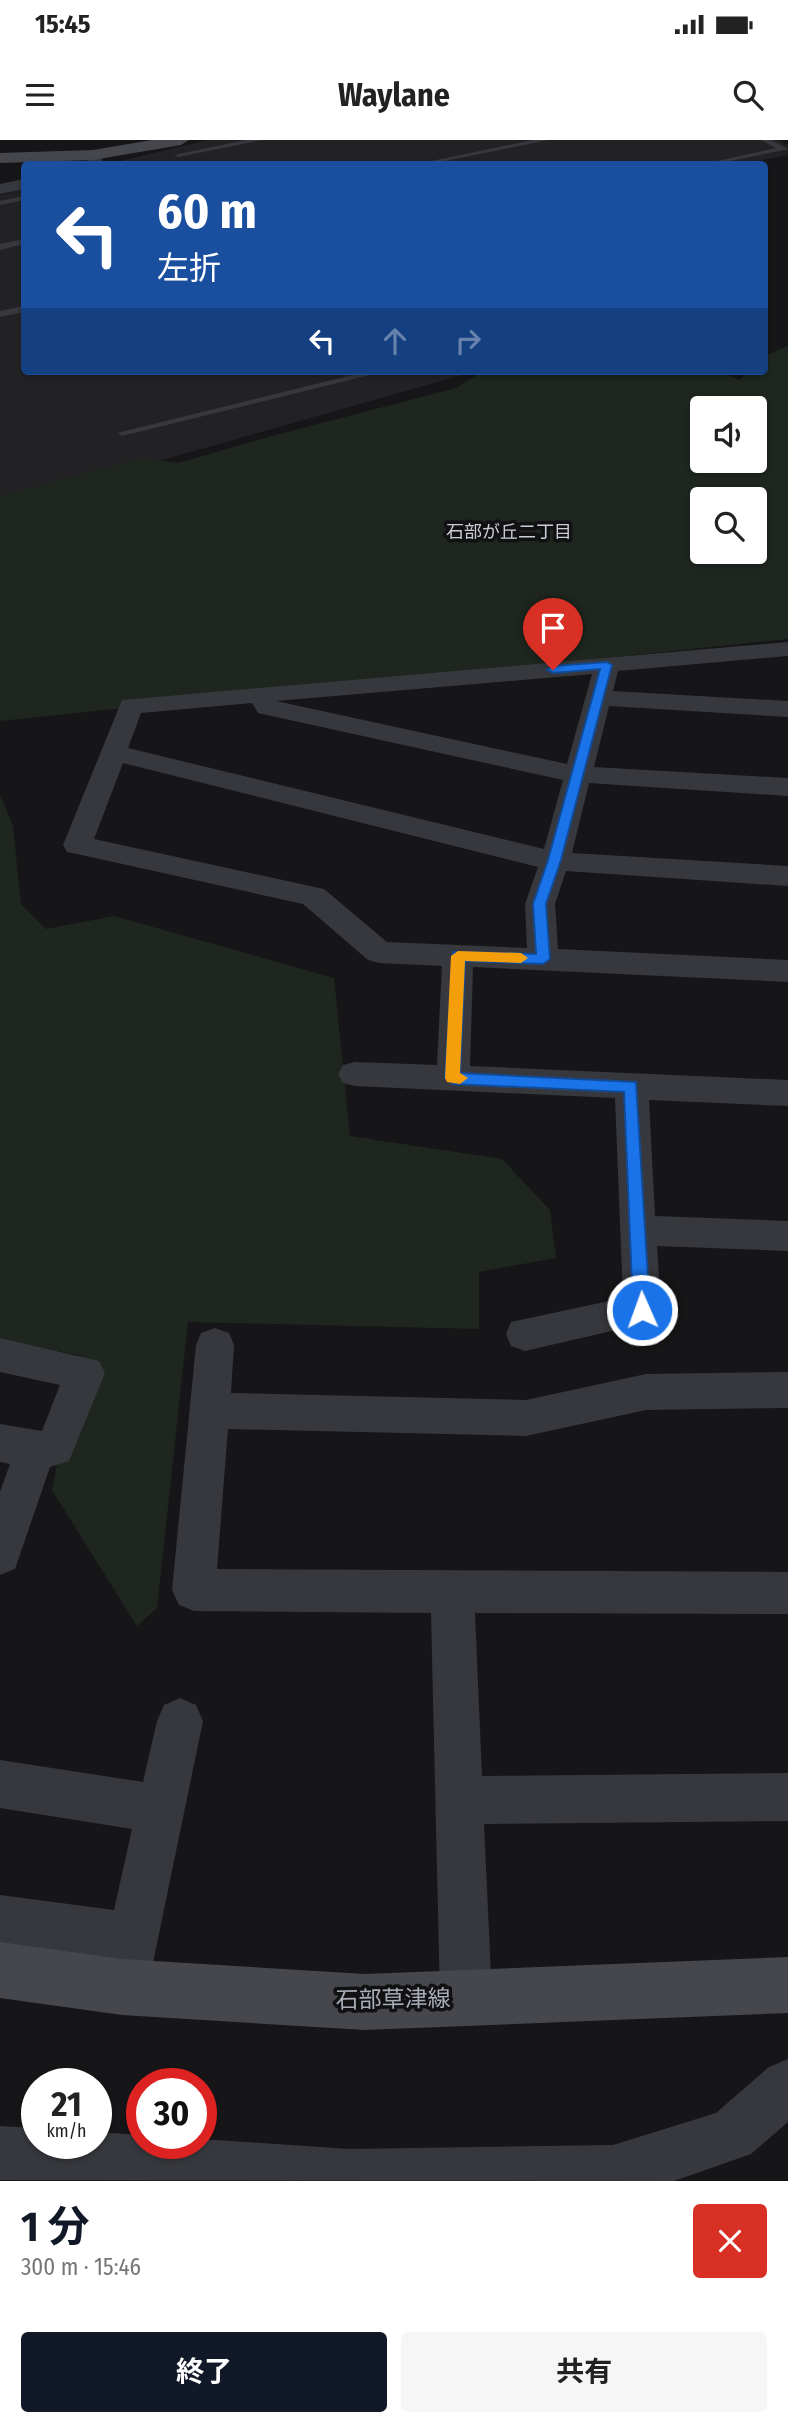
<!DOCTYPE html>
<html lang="ja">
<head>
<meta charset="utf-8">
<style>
  body { margin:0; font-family:"Fira Sans Condensed","Noto Sans JP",sans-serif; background:#f6f6f6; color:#222; height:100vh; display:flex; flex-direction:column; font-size:26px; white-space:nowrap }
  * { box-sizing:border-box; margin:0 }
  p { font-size:23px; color:#767676 }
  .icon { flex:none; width:38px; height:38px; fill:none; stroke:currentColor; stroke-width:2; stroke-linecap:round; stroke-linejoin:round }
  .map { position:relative; height:2041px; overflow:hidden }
  .details { display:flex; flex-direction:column; background:#fff; flex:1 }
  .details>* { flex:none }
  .guide { position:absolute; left:21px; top:21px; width:747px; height:214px; border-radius:7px; box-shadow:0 2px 5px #0004; background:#1a4fa0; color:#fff; overflow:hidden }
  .buttons { position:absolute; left:690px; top:256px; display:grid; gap:14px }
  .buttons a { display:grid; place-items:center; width:77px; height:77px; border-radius:7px; background:#fff; box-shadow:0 2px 5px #0004; font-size:35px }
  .speed { position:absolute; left:21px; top:1928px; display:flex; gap:14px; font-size:35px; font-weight:700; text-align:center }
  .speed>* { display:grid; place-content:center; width:91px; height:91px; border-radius:50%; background:#fff; box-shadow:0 2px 5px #0004; line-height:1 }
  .speed small { font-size:18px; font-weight:400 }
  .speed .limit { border:10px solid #d22; background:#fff; color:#111 }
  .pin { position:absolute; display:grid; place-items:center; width:60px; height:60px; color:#fff; margin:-72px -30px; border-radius:50% 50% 50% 0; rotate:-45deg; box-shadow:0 0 7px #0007 }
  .pin .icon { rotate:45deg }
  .me { position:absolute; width:77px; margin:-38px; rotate:358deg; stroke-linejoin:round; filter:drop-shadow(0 0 5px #0008) }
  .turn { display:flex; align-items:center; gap:24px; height:147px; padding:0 21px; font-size:32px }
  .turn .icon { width:91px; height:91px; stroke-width:2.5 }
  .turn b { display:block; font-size:49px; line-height:60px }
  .lanes { display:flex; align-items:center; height:66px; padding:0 21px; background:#0003; justify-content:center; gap:35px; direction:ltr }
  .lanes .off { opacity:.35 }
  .round { display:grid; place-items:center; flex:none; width:74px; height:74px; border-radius:7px; background:#f6f6f6 }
  .overview { display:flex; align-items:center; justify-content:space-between; height:119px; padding:0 21px }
  h1 { font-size:42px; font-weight:700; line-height:52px; color:#111827 }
  .primary-button { display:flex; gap:14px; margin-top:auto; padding:14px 21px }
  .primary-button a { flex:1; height:80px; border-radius:7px; background:#111827; color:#fff; font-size:28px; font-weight:700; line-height:80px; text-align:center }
  .primary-button a+a { background:#f6f6f6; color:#222 }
  .status { display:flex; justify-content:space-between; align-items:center; height:49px; padding:0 35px; background:#fff; direction:ltr }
  .status svg { height:19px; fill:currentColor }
  header { display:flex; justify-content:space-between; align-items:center; height:91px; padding:0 21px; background:#fff; font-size:32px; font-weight:700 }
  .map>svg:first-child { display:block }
  .built { fill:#222225 }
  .green { fill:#1e261f; fill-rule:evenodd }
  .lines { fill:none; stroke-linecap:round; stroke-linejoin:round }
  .lane { fill:#37383d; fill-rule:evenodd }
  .street { fill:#37383d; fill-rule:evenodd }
  .secondary { fill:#45474d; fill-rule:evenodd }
  .route { fill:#1a73e8; stroke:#114b97; stroke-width:2 }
  .slow { fill:#f59e0b }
  .labels { text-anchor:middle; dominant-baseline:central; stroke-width:7; stroke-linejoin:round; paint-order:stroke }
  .far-neighbourhood-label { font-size:18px; fill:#c9ccd4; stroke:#111113 }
  .near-street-label { font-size:23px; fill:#a8adb8; stroke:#111113 }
</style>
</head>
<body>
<div class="status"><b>15:45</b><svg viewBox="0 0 49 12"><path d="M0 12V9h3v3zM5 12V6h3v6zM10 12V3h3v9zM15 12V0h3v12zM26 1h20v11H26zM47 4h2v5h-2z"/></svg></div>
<header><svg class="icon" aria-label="menu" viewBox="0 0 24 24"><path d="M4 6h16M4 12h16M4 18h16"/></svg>Waylane<svg class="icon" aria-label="search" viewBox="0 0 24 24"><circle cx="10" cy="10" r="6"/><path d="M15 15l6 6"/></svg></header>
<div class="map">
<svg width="788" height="2041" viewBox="0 0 788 2041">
  <rect width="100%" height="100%" fill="#161618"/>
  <path class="built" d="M 208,0 L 778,0 L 788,5 L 788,15 L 743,24 L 108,24 Z
    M 24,49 L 24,231 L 476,231 L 0,366 L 0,55 Z"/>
  <path class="green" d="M 788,206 L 788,499 L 0,581 L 0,356 L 142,318 L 179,323 L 268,297 L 456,248 L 483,231 L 718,231 L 739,240 L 749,231 L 765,231 L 765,216 ZM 702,268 L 754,268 L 754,320 L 702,320 ZM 702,359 L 754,359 L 754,411 L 702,411 Z
    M 0,655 L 13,686 L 21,764 L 46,789 L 114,776 L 334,838 L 350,996 L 502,1019 L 550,1070 L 556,1118 L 479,1132 L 479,1189 L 188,1182 L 157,1468 L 137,1486 L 52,1350 L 79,1215 L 0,1200 Z"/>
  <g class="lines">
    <path class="lane" d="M 246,0 L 262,0 L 178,17 L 174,15 Z
      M 533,0 L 548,0 L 430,24 L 417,24 Z
      M 761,0 L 771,0 L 788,9 L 716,24 L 703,24 L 776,8 Z
      M 24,56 L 24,60 L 0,65 L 0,61 Z
      M 24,99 L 24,104 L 0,110 L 0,104 Z
      M 24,166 L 24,172 L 0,177 L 0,171 Z
      M 369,231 L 386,231 L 122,296 L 117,293 Z"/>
    <path class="street" d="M 93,10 L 101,15 L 103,24 L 85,24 L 88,21 L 85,15 Z
      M 24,39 L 24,49 L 0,54 L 0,44 Z
      M 788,502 L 788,516 L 618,531 L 613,551 L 788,561 L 788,577 L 609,566 L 594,627 L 788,638 L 788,656 L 589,643 L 572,713 L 788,726 L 788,746 L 566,731 L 555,764 L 558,809 L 788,820 L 788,842 L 473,827 L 470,926 L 788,940 L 788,966 L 649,960 L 655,1076 L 788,1081 L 788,1111 L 657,1106 L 661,1170 L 655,1181 L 525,1211 L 511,1206 L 506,1194 L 511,1182 L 623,1158 L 615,958 L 355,946 L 343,943 L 338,934 L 343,925 L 355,922 L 437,925 L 442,826 L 379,823 L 368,820 L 303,764 L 77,714 L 67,712 L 63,705 L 122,560 ZM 592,534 L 567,624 L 276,561 ZM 252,563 L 258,573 L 267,575 L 563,640 L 544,709 L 128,608 L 141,573 ZM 123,623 L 538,727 L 525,764 L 527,808 L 387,802 L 324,749 L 94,699 Z
      M 215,1188 L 229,1193 L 234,1205 L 231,1253 L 526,1260 L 646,1234 L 788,1232 L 788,1268 L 646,1270 L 526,1296 L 228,1289 L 217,1429 L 788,1432 L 788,1474 L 475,1473 L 482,1636 L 788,1633 L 788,1681 L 484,1684 L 492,1857 L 484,1875 L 466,1883 L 448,1875 L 440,1857 L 431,1473 L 194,1471 L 179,1465 L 172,1450 L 196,1205 L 201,1193 Z
      M 0,1198 L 99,1221 L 105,1233 L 69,1321 L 50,1327 L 15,1429 L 0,1435 L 0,1352 L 10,1324 L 0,1322 L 0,1284 L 42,1291 L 60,1245 L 0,1232 Z
      M 180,1558 L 196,1565 L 203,1581 L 148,1847 L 140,1865 L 122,1873 L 104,1865 L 96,1847 L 103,1819 L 0,1805 L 0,1755 L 114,1770 L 132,1689 L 0,1668 L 0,1620 L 143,1642 L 157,1581 L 164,1565 Z
      M 788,1919 L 788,1982 L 751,2014 L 674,2041 L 0,2040 L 0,1986 L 37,1988 L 37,2004 L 96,2004 L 96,1992 L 142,1995 L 142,2004 L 201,2004 L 201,1999 L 349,2009 L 613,2005 L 716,1973 L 769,1927 Z"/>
    <path class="secondary" d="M 152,0 L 189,0 L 181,5 L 93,20 L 0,23 L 0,13 L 93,10 Z
      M 0,1802 L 122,1819 L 365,1834 L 788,1817 L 788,1873 L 365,1890 L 122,1875 L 0,1858 Z"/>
  </g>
  <path class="route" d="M 607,522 L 612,525 L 561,720 L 546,764 L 550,819 L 543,824 L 465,821 L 460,933 L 636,942 L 650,1170 L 648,1175 L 642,1177 L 636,1175 L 633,1170 L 624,952 L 453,944 L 445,938 L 453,812 L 536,814 L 533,764 L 548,720 L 600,529 L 553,533 L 547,530 L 553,526 Z"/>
  <path class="slow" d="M 458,811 L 521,813 L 528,818 L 521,823 L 465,821 L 460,933 L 468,938 L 460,944 L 447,942 L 445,938 L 451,816 Z"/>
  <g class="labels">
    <g class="far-neighbourhood-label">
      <text x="509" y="392">石部が丘二丁目</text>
    </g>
    <g class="near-street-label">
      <text transform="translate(393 1859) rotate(-1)">石部草津線</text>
    </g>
  </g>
</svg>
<div class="buttons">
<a><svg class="icon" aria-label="sound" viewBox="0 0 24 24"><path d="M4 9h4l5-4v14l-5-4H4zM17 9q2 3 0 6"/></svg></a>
<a><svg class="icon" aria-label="search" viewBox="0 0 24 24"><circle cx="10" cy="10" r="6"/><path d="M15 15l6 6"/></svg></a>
</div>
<div class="speed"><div>21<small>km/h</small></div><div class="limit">30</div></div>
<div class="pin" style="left:553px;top:530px;background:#d93025"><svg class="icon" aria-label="arrive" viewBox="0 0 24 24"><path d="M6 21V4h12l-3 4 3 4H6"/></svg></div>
<svg class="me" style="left:642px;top:1170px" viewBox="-20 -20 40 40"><circle r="17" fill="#1a73e8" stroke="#fff" stroke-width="3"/><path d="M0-11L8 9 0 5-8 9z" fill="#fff"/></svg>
<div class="guide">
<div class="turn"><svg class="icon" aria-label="left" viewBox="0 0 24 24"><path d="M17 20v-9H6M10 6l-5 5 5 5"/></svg><div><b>60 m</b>左折</div></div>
<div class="lanes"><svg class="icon" aria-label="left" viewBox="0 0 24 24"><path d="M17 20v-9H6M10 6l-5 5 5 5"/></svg><svg class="icon off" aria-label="ahead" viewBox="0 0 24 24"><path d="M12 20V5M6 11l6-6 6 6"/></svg><svg class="icon off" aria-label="right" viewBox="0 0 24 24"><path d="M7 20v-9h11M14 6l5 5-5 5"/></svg></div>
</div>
</div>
<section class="details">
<div class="overview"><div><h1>1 分</h1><p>300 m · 15:46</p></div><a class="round" style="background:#d93025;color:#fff"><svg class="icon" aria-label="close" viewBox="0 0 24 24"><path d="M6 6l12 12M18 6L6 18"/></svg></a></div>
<div class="primary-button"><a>終了</a><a>共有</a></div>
</section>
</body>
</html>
